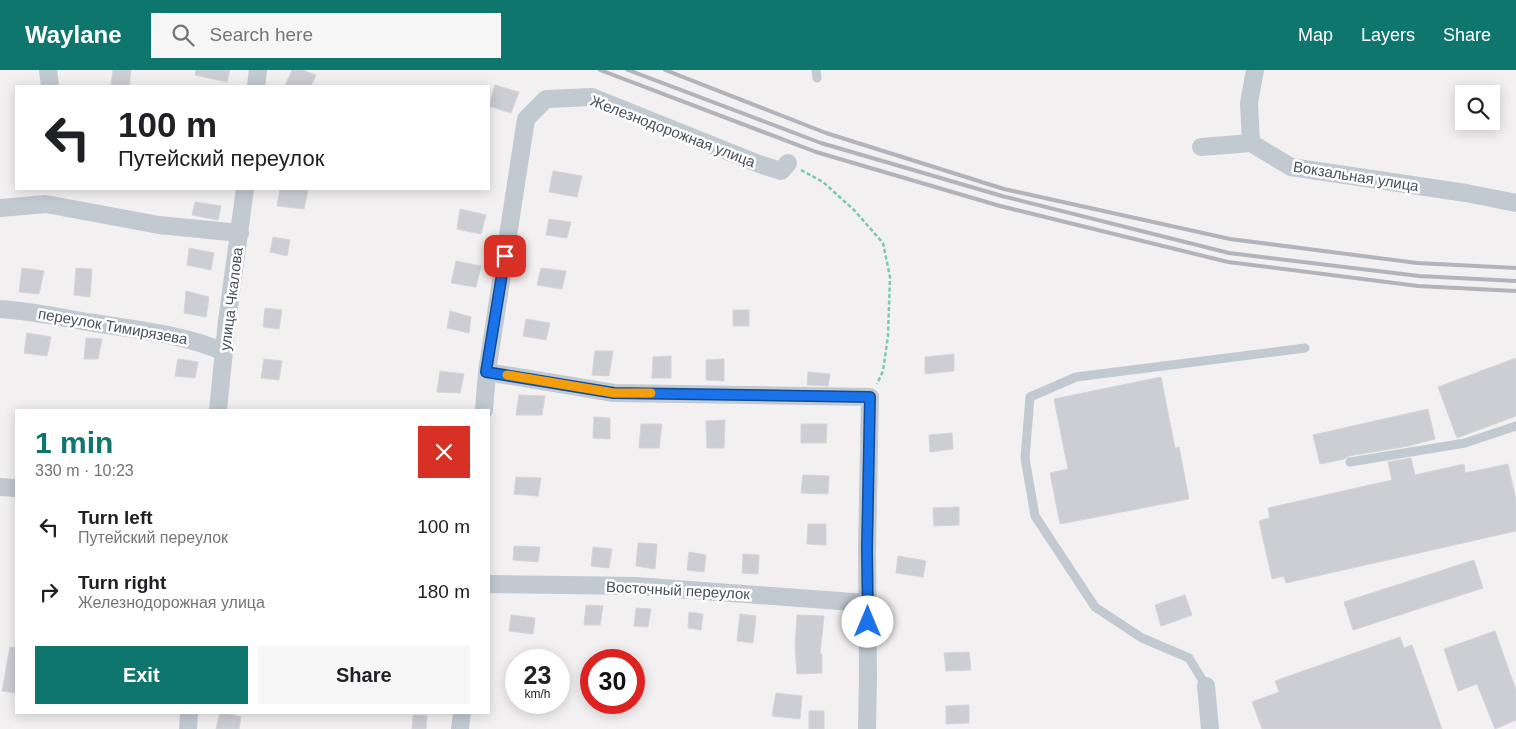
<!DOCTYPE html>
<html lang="en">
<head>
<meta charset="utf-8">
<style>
  body { margin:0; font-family:Helvetica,sans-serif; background:#f6f6f6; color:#202124; height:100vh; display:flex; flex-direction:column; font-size:19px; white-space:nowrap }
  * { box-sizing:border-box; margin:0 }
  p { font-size:16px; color:#757577 }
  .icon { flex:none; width:28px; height:28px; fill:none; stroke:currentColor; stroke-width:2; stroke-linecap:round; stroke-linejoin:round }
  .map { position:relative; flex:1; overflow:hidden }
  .side { position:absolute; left:15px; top:339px; width:475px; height:305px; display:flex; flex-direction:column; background:#fff; border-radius:0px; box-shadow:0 2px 12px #0003 }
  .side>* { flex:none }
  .top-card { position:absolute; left:15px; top:15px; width:475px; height:105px; border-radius:0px; box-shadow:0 2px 12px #0003; background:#fff; color:#202124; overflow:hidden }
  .controls { position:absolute; left:1455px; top:15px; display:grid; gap:10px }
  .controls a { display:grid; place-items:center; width:45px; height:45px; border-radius:0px; background:#fff; box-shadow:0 2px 12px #0003; font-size:25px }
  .speed { position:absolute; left:505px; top:579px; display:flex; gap:10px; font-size:25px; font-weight:700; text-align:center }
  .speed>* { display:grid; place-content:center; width:65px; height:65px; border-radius:50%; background:#fff; box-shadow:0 2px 12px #0003; line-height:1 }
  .speed small { font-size:12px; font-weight:400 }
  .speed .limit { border:8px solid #d22; background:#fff; color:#111 }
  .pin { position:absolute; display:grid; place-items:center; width:42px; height:42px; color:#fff; margin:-21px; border-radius:10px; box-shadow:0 2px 8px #0006 }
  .me { position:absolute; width:55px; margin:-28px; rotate:0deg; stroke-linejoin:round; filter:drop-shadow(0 0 4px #0008) }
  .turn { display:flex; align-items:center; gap:18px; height:105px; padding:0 20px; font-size:22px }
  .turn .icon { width:65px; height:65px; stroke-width:2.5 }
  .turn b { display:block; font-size:35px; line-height:42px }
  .round { display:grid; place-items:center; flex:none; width:52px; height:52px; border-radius:0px; background:#f6f6f6 }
  .headline { display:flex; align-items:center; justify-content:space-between; height:85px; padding:0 20px }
  h1 { font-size:30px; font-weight:700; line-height:38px; color:#0f766e }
  .cta { display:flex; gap:10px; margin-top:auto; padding:10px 20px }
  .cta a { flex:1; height:58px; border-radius:0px; background:#0f766e; color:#fff; font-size:20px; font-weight:700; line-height:58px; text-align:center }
  .cta a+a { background:#f6f6f6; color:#202124 }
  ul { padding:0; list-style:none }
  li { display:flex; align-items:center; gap:15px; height:65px; padding:0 20px }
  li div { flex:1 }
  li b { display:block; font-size:19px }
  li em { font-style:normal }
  header { display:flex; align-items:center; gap:30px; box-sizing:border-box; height:70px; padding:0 25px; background:#0f766e; color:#fff }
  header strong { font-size:24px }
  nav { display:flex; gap:28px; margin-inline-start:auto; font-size:18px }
  .search { width:350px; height:45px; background:#f6f6f6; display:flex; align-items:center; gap:12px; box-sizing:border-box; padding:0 18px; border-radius:0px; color:#757577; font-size:19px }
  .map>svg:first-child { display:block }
  .building { fill:#cdced4; stroke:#d4d5db }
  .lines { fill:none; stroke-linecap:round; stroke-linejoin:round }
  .path { stroke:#79caa7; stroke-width:2.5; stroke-dasharray:4 2.5; stroke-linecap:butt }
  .lane { stroke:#c1c9d1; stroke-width:9 }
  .street { stroke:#c1c9d1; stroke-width:18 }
  .rail { stroke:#b2b4ba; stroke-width:4 }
  .route-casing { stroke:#114b97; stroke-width:12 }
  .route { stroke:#1a73e8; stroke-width:9 }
  .slow { stroke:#f59e0b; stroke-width:9 }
  .labels { text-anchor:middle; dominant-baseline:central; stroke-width:5; stroke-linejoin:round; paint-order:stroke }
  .street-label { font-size:15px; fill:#48525c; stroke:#fff }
</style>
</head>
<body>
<header>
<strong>Waylane</strong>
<div class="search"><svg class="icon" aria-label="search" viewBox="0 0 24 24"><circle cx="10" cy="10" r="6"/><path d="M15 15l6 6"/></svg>Search here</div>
<nav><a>Map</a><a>Layers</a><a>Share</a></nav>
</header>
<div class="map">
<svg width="1516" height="659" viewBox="0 0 1516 659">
  <rect width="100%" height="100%" fill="#f2f0f0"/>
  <path class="building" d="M 113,0 L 131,0 L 129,16 L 111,15 Z
    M 196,0 L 230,0 L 227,12 L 195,5 Z
    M 292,0 L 302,0 L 316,5 L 311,16 L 285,16 Z
    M 495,15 L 519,22 L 511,43 L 489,36 Z
    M 553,101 L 582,106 L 577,127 L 549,122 Z
    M 280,119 L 308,120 L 304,139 L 277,136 Z
    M 195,132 L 221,136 L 218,150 L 192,145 Z
    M 460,139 L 486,145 L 481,164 L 457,159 Z
    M 549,149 L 571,152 L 567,168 L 546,165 Z
    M 273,167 L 290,170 L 287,186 L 270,182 Z
    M 189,178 L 214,183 L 211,200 L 187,195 Z
    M 456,191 L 481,196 L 476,217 L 451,213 Z
    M 22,198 L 44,201 L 39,224 L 19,222 Z
    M 76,198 L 92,199 L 90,227 L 74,225 Z
    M 541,198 L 566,201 L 562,219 L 537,215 Z
    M 186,221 L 209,227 L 206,247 L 184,243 Z
    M 265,238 L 282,240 L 279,259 L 263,257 Z
    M 733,240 L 749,240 L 749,256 L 733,256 Z
    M 450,241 L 471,247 L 469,263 L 447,258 Z
    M 526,249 L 550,253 L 546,270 L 523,266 Z
    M 27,263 L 51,267 L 47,286 L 24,283 Z
    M 86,268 L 102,269 L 98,289 L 84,289 Z
    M 595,281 L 613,281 L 609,306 L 592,305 Z
    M 954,284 L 954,301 L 925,304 L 925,287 Z
    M 671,286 L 671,308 L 652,308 L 653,287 Z
    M 1516,288 L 1516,346 L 1457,368 L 1438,317 Z
    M 178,289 L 198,292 L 195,308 L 175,306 Z
    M 264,289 L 282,291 L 279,310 L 261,308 Z
    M 724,289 L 724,311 L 706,310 L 706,290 Z
    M 440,301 L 464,304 L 460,323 L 437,322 Z
    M 808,302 L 830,304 L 828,316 L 807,315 Z
    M 1161,307 L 1175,378 L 1179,377 L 1189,429 L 1060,454 L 1050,403 L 1068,399 L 1054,329 Z
    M 519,325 L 545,326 L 542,345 L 516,345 Z
    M 1428,339 L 1435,369 L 1408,376 L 1349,386 L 1345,389 L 1320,394 L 1313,365 Z
    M 594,347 L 610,348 L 610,369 L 593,368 Z
    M 725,350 L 724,378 L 707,378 L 706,351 Z
    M 641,354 L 662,354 L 659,378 L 639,378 Z
    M 801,354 L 827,354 L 826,373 L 801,373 Z
    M 952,363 L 953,379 L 930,382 L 929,365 Z
    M 1411,388 L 1415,405 L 1464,394 L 1465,403 L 1508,394 L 1516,430 L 1516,461 L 1286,513 L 1284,506 L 1272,509 L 1259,451 L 1270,448 L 1268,438 L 1392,410 L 1388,392 Z
    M 803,405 L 829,406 L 828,424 L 801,423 Z
    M 516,407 L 541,408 L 538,426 L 514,424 Z
    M 959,437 L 959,455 L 934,456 L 933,438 Z
    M 808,454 L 826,454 L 826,475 L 807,474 Z
    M 638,473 L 657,474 L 655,499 L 636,496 Z
    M 514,476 L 540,477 L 538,492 L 513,490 Z
    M 593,477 L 612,479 L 609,498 L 591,496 Z
    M 689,482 L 706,485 L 704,502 L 687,500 Z
    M 743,484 L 759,485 L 758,504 L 742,503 Z
    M 898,486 L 926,491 L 923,507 L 896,503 Z
    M 1474,490 L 1483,518 L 1353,560 L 1344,532 Z
    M 1185,525 L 1192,545 L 1161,556 L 1155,535 Z
    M 586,535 L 603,536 L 600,555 L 584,555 Z
    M 636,538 L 651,539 L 648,557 L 634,556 Z
    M 689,542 L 703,544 L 701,560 L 688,558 Z
    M 740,544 L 756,546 L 753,573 L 737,571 Z
    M 511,545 L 535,548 L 533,564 L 509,561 Z
    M 797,545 L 824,546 L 820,584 L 822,584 L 822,603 L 797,604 L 795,575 Z
    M 1495,561 L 1516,620 L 1516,650 L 1495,659 L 1477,614 L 1458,621 L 1444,579 Z
    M 1400,567 L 1404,578 L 1412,575 L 1442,659 L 1262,659 L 1252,632 L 1279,622 L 1275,611 Z
    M 10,577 L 16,578 L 16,623 L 2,621 Z
    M 969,582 L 971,600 L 946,601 L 944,583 Z
    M 776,623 L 802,626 L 800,649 L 772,646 Z
    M 969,635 L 969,653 L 946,654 L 946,636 Z
    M 809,641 L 824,641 L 824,659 L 809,659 Z
    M 220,642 L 241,647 L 239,659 L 216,659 Z
    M 413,645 L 427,646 L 426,659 L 412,659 Z"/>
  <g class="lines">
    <path class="path" d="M 801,100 L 823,112 L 854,140 L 883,173 L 890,207 L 888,266 L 883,301 L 877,314"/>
    <path class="lane" d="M 816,0 L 817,8
      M 1350,392 L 1465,373 L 1516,356
      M 1206,616 L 1189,588 L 1142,568 L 1095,537 L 1035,446 L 1025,388 L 1030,327 L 1076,307 L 1305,278"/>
    <path class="street" d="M 48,0 L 50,16
      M 256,16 L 258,0
      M 1251,73 L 1249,33 L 1255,0
      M 1201,77 L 1251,73 L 1291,97 L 1466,123 L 1516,133
      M 0,138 L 46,134 L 159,155 L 240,163
      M 0,239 C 32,241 63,248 94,253 C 138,260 183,264 224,282
      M 487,302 L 614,323 L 870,327 L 867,479 L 868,608 L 867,659
      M 218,340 L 227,251 L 245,119
      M 484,340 L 487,302 L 526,49 L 546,29 L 592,27 L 759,94 L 781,101 L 788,93
      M 0,417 L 16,418
      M 489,514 L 636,516 L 867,533
      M 1206,616 L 1210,659
      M 188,659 L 189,642
      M 460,659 L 462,642"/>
    <path class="rail" d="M 600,0 L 816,82 L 1000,136 L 1228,192 L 1418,216 L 1516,221
      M 628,0 L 821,73 L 1002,126 L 1229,183 L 1419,206 L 1516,211
      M 665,0 L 826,63 L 1004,119 L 1230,169 L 1417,193 L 1516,198"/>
  </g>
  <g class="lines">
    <g class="route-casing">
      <path id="route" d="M 505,186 L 486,302 L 614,323 L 870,327 L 867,479 L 868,552"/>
    </g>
    <use href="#route" class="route"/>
    <path class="slow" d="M 507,305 L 614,323 L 651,323"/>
  </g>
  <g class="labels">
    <g class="street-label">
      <text transform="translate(673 61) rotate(21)">Железнодорожная улица</text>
      <text transform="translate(1356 106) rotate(9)">Вокзальная улица</text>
      <text transform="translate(231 229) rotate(-83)">улица Чкалова</text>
      <text transform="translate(113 256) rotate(10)">переулок Тимирязева</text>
      <text transform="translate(678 520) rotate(3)">Восточный переулок</text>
    </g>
  </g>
</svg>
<div class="controls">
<a><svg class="icon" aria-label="search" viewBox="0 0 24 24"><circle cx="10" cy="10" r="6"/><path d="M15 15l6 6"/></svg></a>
</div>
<div class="speed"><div>23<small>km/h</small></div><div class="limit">30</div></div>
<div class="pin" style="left:505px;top:186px;background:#d93025"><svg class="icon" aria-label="arrive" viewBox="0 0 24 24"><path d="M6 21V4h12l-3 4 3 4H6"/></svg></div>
<svg class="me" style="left:868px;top:552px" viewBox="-20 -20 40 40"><circle r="19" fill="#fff"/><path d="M0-13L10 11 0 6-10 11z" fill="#1a73e8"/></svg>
<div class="top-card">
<div class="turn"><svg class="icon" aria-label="left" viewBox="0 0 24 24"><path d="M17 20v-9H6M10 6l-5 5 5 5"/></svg><div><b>100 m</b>Путейский переулок</div></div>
</div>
<section class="side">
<div class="headline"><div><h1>1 min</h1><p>330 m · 10:23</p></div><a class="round" style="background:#d93025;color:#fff"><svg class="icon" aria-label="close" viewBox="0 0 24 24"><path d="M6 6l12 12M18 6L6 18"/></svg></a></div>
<ul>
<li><svg class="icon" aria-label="left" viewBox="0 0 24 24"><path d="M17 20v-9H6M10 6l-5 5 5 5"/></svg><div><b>Turn left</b><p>Путейский переулок</p></div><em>100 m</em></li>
<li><svg class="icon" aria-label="right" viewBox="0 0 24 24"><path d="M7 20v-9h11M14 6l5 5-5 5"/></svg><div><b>Turn right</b><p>Железнодорожная улица</p></div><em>180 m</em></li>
</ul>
<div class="cta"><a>Exit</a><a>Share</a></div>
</section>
</div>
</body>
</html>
